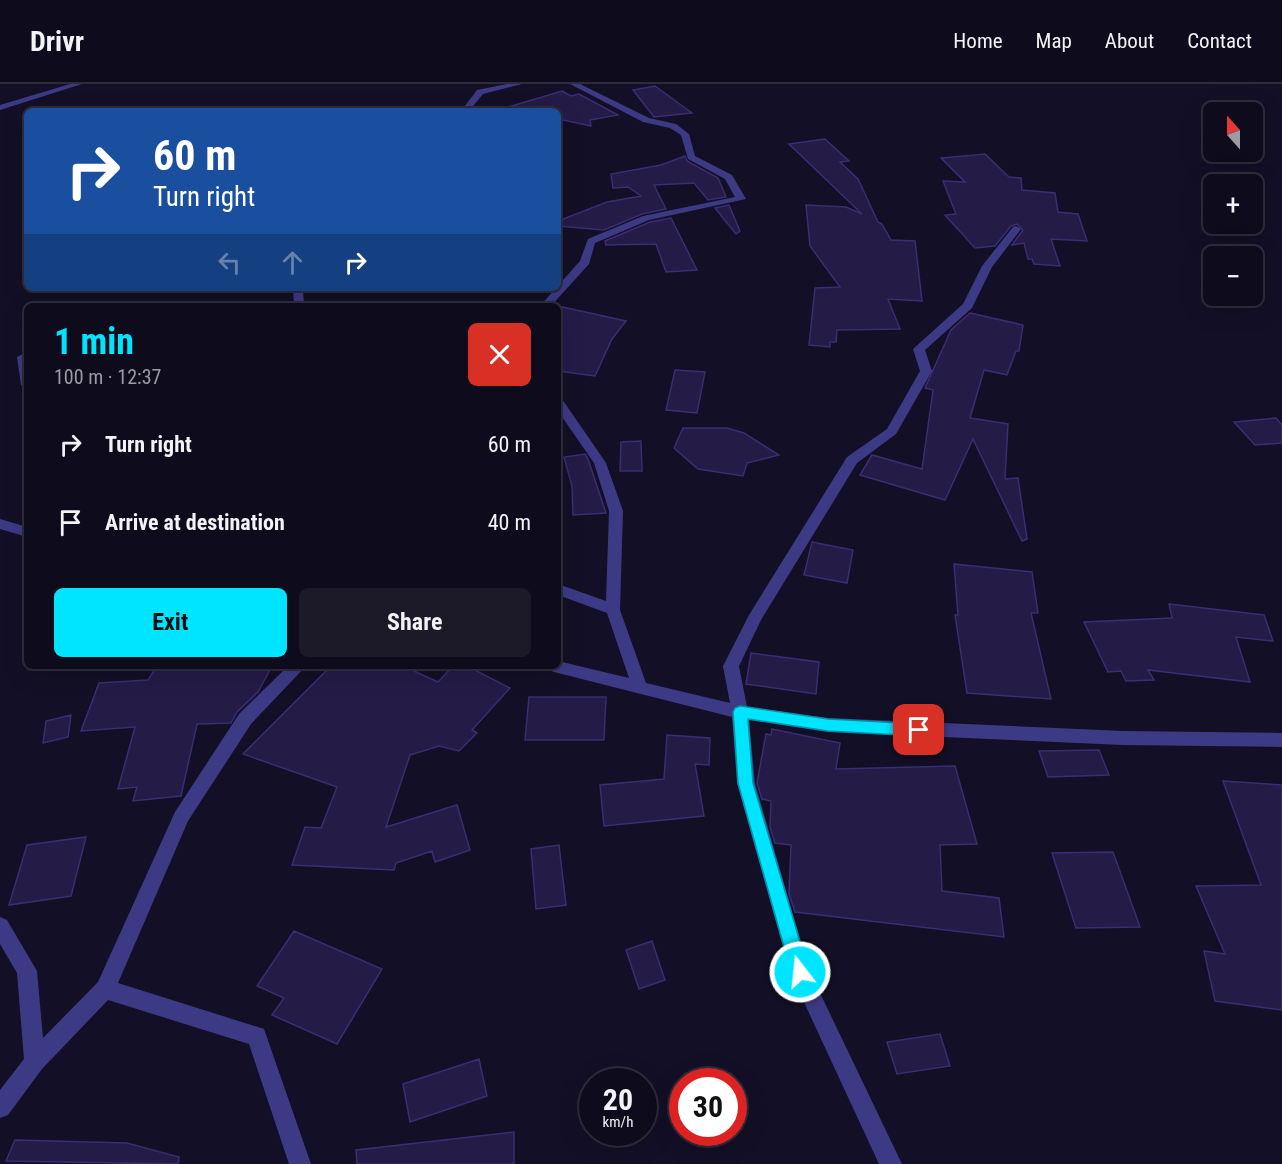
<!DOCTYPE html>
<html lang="en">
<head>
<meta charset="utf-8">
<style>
  body { margin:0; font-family:"Roboto Condensed",sans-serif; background:#1c1929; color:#f1f3f6; height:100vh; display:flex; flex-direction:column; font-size:22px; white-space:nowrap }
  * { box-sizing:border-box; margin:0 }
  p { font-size:20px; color:#9b9ba3 }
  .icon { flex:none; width:33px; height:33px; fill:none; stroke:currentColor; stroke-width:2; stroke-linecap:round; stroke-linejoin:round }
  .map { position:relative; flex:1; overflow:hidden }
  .side { position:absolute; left:24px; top:219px; width:537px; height:366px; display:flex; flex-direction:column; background:#0e0b1c; border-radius:9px; box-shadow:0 6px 24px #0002,0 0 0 2px #2e2b3b }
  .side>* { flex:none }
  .guide { position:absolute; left:24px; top:24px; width:537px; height:183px; border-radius:9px; box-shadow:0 6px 24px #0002,0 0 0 2px #2e2b3b; background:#1a4fa0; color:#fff; overflow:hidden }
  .needle { width:39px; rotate:339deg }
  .fabs { position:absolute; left:1203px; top:18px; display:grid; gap:12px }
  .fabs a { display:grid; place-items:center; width:60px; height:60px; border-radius:9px; background:#0e0b1c; box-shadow:0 6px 24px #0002,0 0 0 2px #2e2b3b; font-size:30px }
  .speed { position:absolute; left:579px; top:984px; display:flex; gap:12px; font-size:30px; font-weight:700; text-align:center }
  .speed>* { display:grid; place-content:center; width:78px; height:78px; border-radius:50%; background:#0e0b1c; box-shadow:0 6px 24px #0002,0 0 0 2px #2e2b3b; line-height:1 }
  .speed small { font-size:15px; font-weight:400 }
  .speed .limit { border:9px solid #d22; background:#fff; color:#111 }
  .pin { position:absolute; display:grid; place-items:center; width:51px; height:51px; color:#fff; margin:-26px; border-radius:12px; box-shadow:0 3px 9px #0006 }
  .me { position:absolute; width:66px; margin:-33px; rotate:344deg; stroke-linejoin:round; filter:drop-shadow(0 0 4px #0008) }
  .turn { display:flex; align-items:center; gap:21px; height:126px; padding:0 30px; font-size:27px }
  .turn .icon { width:78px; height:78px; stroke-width:2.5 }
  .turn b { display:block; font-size:42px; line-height:51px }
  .lanes { display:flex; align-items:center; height:57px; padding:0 30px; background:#0003; justify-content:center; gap:30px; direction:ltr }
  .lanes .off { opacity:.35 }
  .round { display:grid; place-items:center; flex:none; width:63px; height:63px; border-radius:9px; background:#1c1929 }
  .headline { display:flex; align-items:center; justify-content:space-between; height:102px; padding:0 30px }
  h1 { font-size:36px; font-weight:700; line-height:45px; color:#00e5ff }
  .cta { display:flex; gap:12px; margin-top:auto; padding:12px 30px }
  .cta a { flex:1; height:69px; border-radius:9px; background:#00e5ff; color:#111; font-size:24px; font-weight:700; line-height:69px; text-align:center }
  .cta a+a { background:#1c1929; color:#f1f3f6 }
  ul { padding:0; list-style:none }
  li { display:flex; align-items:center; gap:18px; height:78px; padding:0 30px }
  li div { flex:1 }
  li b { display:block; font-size:22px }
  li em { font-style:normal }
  header { display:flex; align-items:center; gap:36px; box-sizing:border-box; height:84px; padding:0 30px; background:#0e0b1c; border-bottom:2px solid #2e2b3b }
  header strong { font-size:28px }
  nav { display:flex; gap:33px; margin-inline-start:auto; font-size:21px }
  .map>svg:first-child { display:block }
  .building { fill:#241b47; stroke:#3b2d73; stroke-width:1.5 }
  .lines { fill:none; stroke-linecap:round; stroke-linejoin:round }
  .minor { fill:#3d3a85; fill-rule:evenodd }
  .route { fill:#00e5ff; stroke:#0095a6; stroke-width:1.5 }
</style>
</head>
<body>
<header>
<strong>Drivr</strong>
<nav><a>Home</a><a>Map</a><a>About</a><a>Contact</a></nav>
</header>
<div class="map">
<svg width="1282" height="1080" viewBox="0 0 1282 1080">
  <rect width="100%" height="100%" fill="#130f26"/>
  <path class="building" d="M 655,2 L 692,29 L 654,33 L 633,6 Z
    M 562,7 L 571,12 L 579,10 L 618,31 L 590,36 L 591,42 L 558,35 L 558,27 L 520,27 L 505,24 Z
    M 825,55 L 849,77 L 840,78 L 858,95 L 878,138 L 882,140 L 891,156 L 915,157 L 922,217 L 888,215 L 900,245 L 837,246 L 836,258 L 830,258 L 830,263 L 809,261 L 815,204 L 840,203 L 810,162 L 806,121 L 846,123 L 862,130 L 789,60 Z
    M 985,70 L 1009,93 L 1021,94 L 1022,106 L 1055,109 L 1058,128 L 1078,130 L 1087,157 L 1051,155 L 1060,182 L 1034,180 L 1032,175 L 1028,175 L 1024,159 L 1012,161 L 1023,146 L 1017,140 L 1011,142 L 995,162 L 975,164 L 945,131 L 956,130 L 943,97 L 965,98 L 941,74 Z
    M 685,72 L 687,77 L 718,94 L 726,113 L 708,116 L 694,99 L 654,101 L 666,125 L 642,130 L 604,146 L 558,142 L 558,137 L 607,118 L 641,112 L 628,103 L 613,104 L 611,90 L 661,81 Z
    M 729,121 L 740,147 L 736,150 L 715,124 Z
    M 671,134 L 697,186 L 666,188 L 656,160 L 606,161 L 605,157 L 650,138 Z
    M 558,222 L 626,237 L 612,255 L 595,292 L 558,287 Z
    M 970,229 L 1023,241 L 1019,267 L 1016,267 L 1007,291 L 984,286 L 970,334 L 1008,340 L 1005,395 L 1018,394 L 1027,455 L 1022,457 L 973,355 L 945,416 L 860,391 L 872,371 L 922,385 L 933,306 L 925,304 L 951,246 Z
    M 675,286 L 705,288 L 697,329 L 666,326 Z
    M 1276,334 L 1282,341 L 1282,359 L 1255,361 L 1234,338 Z
    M 683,344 L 727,344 L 744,349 L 779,371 L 747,379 L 743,392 L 698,385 L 674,364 Z
    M 641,357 L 642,387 L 620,387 L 621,358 Z
    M 585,370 L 588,375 L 606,429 L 573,431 L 572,402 L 564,373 Z
    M 812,458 L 853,466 L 847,499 L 804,491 Z
    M 954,480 L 1032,488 L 1038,529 L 1031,529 L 1051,615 L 967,609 L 955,531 L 958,531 Z
    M 1169,520 L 1264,531 L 1273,557 L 1236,553 L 1250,598 L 1148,586 L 1154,596 L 1126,597 L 1121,587 L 1108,588 L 1084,538 L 1172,534 Z
    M 751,569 L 819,578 L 816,610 L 746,600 Z
    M 157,582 L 272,582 L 258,608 L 237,628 L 231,639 L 197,640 L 181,712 L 133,717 L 137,703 L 118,705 L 135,643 L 81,647 L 99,599 L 148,596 Z
    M 331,582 L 403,582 L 438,598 L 453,582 L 467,582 L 510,604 L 472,646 L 477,649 L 459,667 L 439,662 L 410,671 L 386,743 L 457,721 L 470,766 L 435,778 L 432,767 L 396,779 L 394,786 L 292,781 L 305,743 L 321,744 L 337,703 L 243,670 Z
    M 529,613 L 606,613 L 604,656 L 525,656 Z
    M 71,631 L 68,653 L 43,659 L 46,637 Z
    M 772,645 L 840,659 L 836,685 L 955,682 L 977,760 L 940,761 L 942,807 L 999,814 L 1004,853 L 795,828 L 789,810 L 791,761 L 775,759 L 770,743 L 771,717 L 762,715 L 757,699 L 766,650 L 771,651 Z
    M 667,651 L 710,654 L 709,681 L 695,680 L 704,732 L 604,742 L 600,701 L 664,695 Z
    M 1099,666 L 1109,691 L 1048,693 L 1039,667 Z
    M 1223,697 L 1282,701 L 1282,926 L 1215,917 L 1204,867 L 1225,870 L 1196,802 L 1261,801 Z
    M 86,753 L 71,812 L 9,821 L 27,761 Z
    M 559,761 L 566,821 L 536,825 L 531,765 Z
    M 1113,768 L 1140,843 L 1076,844 L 1052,769 Z
    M 294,847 L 382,885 L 337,960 L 272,931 L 284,914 L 257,902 Z
    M 652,857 L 665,896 L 639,905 L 626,866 Z
    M 940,950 L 950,982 L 897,990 L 887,958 Z
    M 479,975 L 487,1012 L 410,1038 L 403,1000 Z
    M 514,1048 L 514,1080 L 357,1080 L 356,1066 Z
    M 15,1056 L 127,1059 L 179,1073 L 178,1080 L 6,1077 Z"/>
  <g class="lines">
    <path class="minor" d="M 70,0 L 82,0 L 0,26 L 0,21 Z
      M 507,0 L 522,0 L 483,10 L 469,27 L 461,27 L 477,6 Z
      M 570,0 L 580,0 L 649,34 L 676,40 L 689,50 L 695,72 L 732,91 L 746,115 L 649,136 L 595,159 L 589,180 L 551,222 L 540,222 L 580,177 L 588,155 L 643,132 L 735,113 L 725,95 L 688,75 L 681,51 L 670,44 L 643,38 Z
      M 1016,142 L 1021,145 L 992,183 L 972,224 L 925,266 L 932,287 L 896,350 L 857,379 L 761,536 L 739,582 L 747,623 L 828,634 L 1123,647 L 1282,649 L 1282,663 L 1123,661 L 828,648 L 749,636 L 755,699 L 809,886 L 902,1080 L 879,1080 L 790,888 L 737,699 L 732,633 L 554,588 L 548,586 L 546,582 L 558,582 L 558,577 L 629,594 L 607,529 L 558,511 L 558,500 L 606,517 L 609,427 L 594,379 L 558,327 L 558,314 L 562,315 L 606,379 L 623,427 L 620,526 L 646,599 L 730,619 L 723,582 L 749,531 L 847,373 L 887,345 L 920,287 L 913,265 L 963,220 L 982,182 L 1013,143 Z
      M 293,204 L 303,204 L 304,222 L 294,222 Z
      M 23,270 L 27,271 L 27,305 L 21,301 L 17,273 Z
      M 0,435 L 27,443 L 27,453 L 0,445 Z
      M 288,582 L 306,582 L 251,640 L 188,737 L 118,899 L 264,945 L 311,1080 L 289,1080 L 249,960 L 108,916 L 42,985 L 8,1031 L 0,1034 L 0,1006 L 24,975 L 17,889 L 0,860 L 0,833 L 7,836 L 37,887 L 43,954 L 98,898 L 175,728 L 239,630 Z"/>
  </g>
  <path class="route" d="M 740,622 L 828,635 L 919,640 L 924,642 L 927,646 L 924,651 L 919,652 L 828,647 L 748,635 L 753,699 L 809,888 L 807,894 L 800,897 L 794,894 L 791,888 L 738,699 L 733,628 L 735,624 Z"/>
</svg>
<div class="fabs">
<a><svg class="needle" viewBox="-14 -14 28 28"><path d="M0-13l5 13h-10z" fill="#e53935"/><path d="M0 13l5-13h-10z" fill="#9b9ba3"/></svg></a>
<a>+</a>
<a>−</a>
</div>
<div class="speed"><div>20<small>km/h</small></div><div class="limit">30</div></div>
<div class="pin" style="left:919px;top:646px;background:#d93025"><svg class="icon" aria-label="arrive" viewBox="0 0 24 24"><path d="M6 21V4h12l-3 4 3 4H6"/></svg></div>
<svg class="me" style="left:800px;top:888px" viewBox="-20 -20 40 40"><circle r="17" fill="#00e5ff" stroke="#fff" stroke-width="3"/><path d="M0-11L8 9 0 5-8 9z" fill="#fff"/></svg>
<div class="guide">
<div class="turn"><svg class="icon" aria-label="right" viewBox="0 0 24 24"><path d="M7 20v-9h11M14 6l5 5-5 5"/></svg><div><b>60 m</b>Turn right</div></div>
<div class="lanes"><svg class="icon off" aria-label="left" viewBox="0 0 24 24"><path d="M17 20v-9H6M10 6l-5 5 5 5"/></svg><svg class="icon off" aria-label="ahead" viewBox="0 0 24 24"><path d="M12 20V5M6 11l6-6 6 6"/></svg><svg class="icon" aria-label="right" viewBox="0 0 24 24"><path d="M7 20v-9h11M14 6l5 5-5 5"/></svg></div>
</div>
<section class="side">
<div class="headline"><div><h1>1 min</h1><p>100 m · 12:37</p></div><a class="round" style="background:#d93025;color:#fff"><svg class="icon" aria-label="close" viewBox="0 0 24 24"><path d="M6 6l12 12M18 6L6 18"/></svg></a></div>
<ul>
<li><svg class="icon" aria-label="right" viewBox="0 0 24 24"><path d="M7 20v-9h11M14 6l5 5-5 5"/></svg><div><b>Turn right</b></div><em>60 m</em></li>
<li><svg class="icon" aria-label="arrive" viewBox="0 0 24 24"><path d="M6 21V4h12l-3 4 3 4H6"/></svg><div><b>Arrive at destination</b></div><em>40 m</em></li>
</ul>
<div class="cta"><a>Exit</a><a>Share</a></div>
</section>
</div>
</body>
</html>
